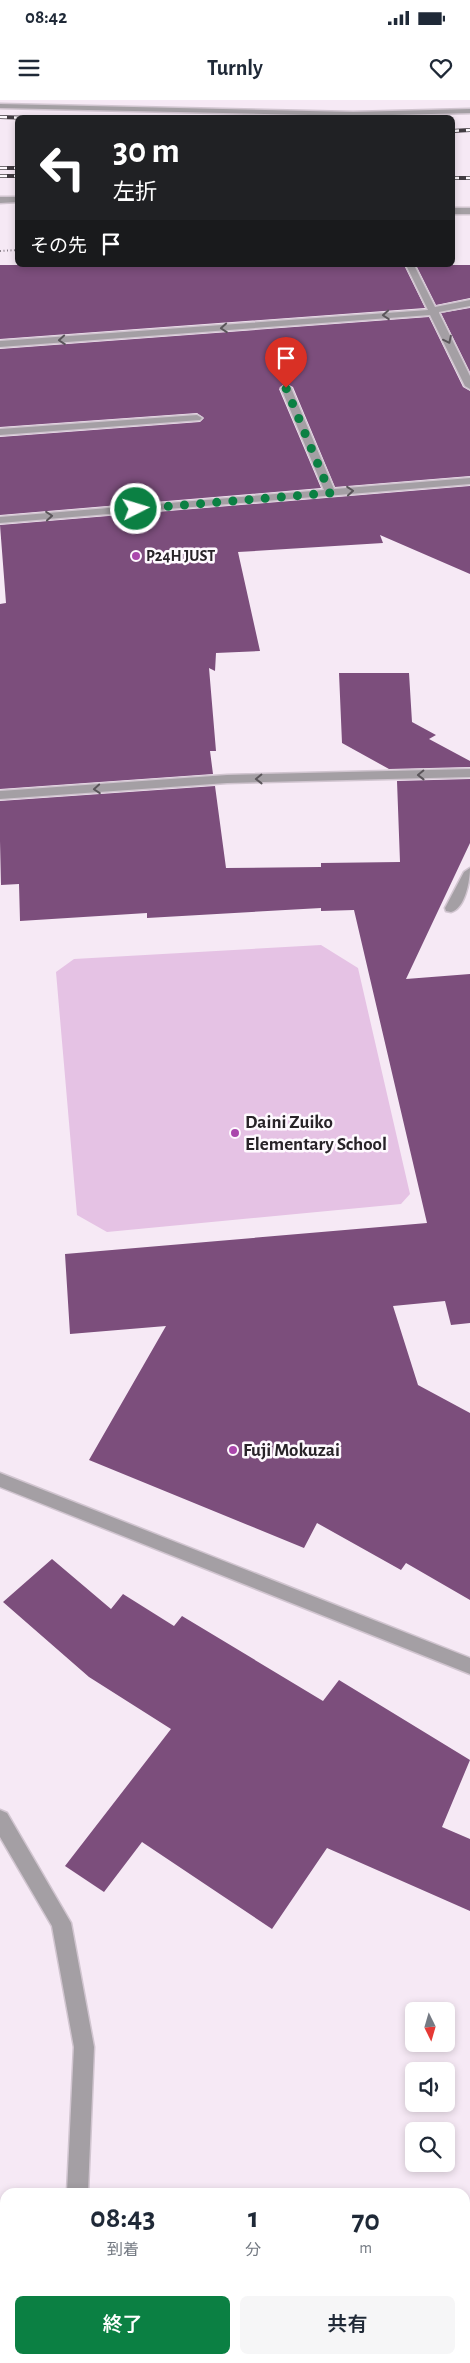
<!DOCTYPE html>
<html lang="ja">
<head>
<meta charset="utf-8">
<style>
  body { margin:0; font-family:"Alegreya Sans","Noto Sans JP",sans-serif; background:#f6f6f7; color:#1f2937; height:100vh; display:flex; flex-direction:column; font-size:19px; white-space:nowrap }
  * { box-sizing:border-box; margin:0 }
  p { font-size:16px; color:#747a83 }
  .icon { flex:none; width:28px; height:28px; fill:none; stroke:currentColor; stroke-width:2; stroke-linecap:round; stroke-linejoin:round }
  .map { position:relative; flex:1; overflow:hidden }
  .sheet { position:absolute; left:0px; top:2088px; width:470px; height:176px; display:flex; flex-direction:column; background:#fff; border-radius:15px 15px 0 0; box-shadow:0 2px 8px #0003 }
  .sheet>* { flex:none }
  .banner { position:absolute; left:15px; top:15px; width:440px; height:152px; border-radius:8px; box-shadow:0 2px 8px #0003; background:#202124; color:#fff; overflow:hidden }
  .needle { width:32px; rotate:175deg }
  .controls { position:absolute; left:405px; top:1902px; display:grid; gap:10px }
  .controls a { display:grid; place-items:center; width:50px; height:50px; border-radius:8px; background:#fff; box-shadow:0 2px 8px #0003; font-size:25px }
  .pin { position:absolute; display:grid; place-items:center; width:42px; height:42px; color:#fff; margin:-51px -21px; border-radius:50% 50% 50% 0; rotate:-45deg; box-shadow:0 0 5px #0007 }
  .pin .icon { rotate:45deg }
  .me { position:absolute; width:55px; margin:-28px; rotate:85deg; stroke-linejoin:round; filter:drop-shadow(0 0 4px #0008) }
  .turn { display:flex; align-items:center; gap:18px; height:105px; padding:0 15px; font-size:22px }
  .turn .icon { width:65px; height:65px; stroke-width:2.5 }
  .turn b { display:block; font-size:35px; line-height:42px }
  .then { display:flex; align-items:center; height:48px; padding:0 15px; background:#0003; gap:10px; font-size:19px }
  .eta { display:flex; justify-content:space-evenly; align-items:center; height:85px; text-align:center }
  .eta b { font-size:30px; font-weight:600; line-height:35px }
  .primary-button { display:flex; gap:10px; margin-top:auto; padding:10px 15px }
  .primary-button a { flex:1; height:58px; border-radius:8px; background:#0b8043; color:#fff; font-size:20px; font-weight:600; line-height:58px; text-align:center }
  .primary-button a+a { background:#f6f6f7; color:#1f2937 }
  .status { display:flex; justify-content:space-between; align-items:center; height:35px; padding:0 25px; background:#fff; direction:ltr }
  .status svg { height:14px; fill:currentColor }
  header { display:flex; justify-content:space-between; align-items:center; height:65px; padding:0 15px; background:#fff; font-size:22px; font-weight:600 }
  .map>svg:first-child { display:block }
  .green { fill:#e5c2e4 }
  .building { fill:#7c4e7c }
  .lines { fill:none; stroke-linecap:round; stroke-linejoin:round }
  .minor-casing { stroke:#d1c5d0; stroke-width:3 }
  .path { stroke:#8a818a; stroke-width:2; stroke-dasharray:1 2.5; stroke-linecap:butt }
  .minor { fill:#a49fa4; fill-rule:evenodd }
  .rail-casing { stroke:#423c42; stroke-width:4 }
  .rail { stroke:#fef9fe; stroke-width:2.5; stroke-dasharray:7; stroke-linecap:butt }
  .oneway { stroke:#5a555a }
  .route { stroke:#0b8043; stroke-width:9; stroke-dasharray:0 16.2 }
  .poi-dot { fill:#aa47ac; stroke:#fef9fe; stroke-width:2 }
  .labels { text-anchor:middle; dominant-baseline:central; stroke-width:5; stroke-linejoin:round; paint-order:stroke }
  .far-poi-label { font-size:16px; font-weight:bold; fill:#282328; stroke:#fef9fe; text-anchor:start }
  .poi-label { font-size:19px; font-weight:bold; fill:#282328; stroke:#fef9fe; text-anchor:start }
</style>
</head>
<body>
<div class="status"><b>08:42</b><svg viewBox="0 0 49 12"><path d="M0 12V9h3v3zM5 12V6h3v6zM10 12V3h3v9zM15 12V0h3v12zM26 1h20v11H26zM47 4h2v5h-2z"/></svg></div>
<header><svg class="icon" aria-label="menu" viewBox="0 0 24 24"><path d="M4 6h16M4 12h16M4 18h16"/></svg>Turnly<svg class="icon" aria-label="heart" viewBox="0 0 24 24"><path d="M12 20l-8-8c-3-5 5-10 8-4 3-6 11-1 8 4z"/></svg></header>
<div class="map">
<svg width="470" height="2263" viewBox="0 0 470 2263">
  <rect width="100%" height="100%" fill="#f6e9f5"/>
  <path class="green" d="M 321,845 L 358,868 L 410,1094 L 401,1104 L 107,1132 L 77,1115 L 56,872 L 74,859 Z
    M 5,2215 L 5,2259 L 219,2259 L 218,2263 L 0,2263 L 0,2231 Z"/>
  <path class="building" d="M 0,165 L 404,165 L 425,208 L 0,239 Z
    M 416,165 L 470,165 L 470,198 L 436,205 Z
    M 470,208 L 470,272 L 441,213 Z
    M 429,217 L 463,287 L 470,291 L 470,376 L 335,387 L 293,287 L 285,283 L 279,289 L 321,388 L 0,415 L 0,337 L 200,322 L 204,318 L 197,313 L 0,327 L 0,249 Z
    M 470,386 L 470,474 L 380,435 L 383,443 L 238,452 L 260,551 L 216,553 L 215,571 L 209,568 L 216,651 L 210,651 L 213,674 L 0,689 L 0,504 L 6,503 L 0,425 Z
    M 339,573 L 409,573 L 412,622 L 436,635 L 429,639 L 470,661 L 470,667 L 389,669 L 342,643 Z
    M 470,679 L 470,743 L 406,879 L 470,874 L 470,1223 L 451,1225 L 445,1201 L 393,1206 L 418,1285 L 470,1313 L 470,1500 L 406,1463 L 401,1470 L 317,1423 L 304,1448 L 89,1360 L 166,1226 L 70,1234 L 65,1154 L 427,1123 L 354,810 L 321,811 L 321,808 L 147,818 L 147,813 L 20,821 L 19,784 L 1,785 L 0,741 L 0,701 L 215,686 L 226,768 L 321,767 L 321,763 L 400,762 L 397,681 Z
    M 52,1459 L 111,1509 L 123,1494 L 174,1526 L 182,1516 L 323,1601 L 339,1580 L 470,1660 L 442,1727 L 470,1739 L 470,1811 L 327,1748 L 272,1829 L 142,1742 L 104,1792 L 65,1766 L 171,1629 L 89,1577 L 3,1502 Z"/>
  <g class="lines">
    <g class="minor-casing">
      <path id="minor" d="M 0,4 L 353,12 L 470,9 L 470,13 L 353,16 L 0,8 Z
        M 0,97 L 18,97 L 18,102 L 0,103 Z
        M 452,108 L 470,108 L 470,114 L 452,114 Z
        M 406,165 L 414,165 L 435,207 L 470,200 L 470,206 L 439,212 L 439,213 L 470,276 L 470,289 L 465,286 L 430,215 L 0,247 L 0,241 L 428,210 Z
        M 286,285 L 291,288 L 334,389 L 470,378 L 470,384 L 0,423 L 0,417 L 324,390 L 281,288 Z
        M 197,315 L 202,318 L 200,320 L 0,335 L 0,329 Z
        M 470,669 L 470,677 L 227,683 L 0,699 L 0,691 L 227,675 Z
        M 470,768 C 470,780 465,809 451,812 L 446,811 L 445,808 L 464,772 Z
        M 0,1373 L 470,1558 L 470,1574 L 0,1387 Z
        M 0,1710 L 7,1713 L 71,1823 L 94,1947 L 88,2092 L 67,2092 L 74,1947 L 52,1826 L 0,1737 Z
        M 0,2127 L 5,2128 L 5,2150 L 0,2149 Z
        M 335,2259 L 366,2259 L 368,2263 L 337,2263 Z"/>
    </g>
    <path class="path" d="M 0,151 L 18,150"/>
    <use href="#minor" class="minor"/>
    <g class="rail-casing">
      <path id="rail" d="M 0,17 L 33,18
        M 452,31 L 470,30
        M 0,68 L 18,68
        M 0,76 L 18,76
        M 452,78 L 470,78"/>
    </g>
    <use href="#rail" class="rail"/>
  </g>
  <defs><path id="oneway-chevron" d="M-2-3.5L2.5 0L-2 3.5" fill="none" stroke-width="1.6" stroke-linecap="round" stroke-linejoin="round" transform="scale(1.25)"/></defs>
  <g class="oneway">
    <use href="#oneway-chevron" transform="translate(386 215) rotate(176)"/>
    <use href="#oneway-chevron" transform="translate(224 228) rotate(176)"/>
    <use href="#oneway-chevron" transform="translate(62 240) rotate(176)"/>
    <use href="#oneway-chevron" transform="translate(448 240) rotate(64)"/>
    <use href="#oneway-chevron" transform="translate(350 391) rotate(-5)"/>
    <use href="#oneway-chevron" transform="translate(49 416) rotate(-5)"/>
    <use href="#oneway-chevron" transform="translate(421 675) rotate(179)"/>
    <use href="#oneway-chevron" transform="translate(259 679) rotate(179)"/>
    <use href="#oneway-chevron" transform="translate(97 689) rotate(176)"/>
  </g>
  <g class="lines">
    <path class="route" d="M 136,409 L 330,393 L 286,288"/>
  </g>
  <g class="poi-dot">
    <circle cx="136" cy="456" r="5"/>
    <circle cx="235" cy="1033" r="5"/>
    <circle cx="233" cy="1350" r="5"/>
  </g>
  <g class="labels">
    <g class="far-poi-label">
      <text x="146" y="456">P24H JUST</text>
    </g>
    <g class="poi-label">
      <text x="245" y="1022">Daini Zuiko<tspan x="245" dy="22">Elementary School</tspan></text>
      <text x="243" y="1350">Fuji Mokuzai</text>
    </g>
  </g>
</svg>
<div class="controls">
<a><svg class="needle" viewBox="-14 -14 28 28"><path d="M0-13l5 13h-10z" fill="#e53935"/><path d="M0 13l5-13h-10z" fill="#747a83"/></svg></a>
<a><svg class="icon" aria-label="sound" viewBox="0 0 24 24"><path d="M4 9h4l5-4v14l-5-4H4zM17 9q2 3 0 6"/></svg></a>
<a><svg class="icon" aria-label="search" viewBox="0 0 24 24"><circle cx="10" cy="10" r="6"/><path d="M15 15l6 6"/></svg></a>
</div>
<div class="pin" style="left:286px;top:288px;background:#d93025"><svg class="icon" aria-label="arrive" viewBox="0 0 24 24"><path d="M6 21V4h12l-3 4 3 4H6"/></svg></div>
<svg class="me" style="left:136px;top:409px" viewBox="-20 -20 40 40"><circle r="17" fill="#0b8043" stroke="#fff" stroke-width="3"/><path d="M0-11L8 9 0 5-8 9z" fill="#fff"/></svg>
<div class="banner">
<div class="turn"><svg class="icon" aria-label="left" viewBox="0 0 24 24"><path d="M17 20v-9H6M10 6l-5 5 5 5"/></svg><div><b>30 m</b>左折</div></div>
<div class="then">その先<svg class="icon" aria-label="arrive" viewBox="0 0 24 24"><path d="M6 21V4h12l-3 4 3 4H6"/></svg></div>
</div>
<section class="sheet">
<div class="eta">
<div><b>08:43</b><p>到着</p></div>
<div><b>1</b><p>分</p></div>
<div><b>70</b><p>m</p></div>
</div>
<div class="primary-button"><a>終了</a><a>共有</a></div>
</section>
</div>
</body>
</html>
